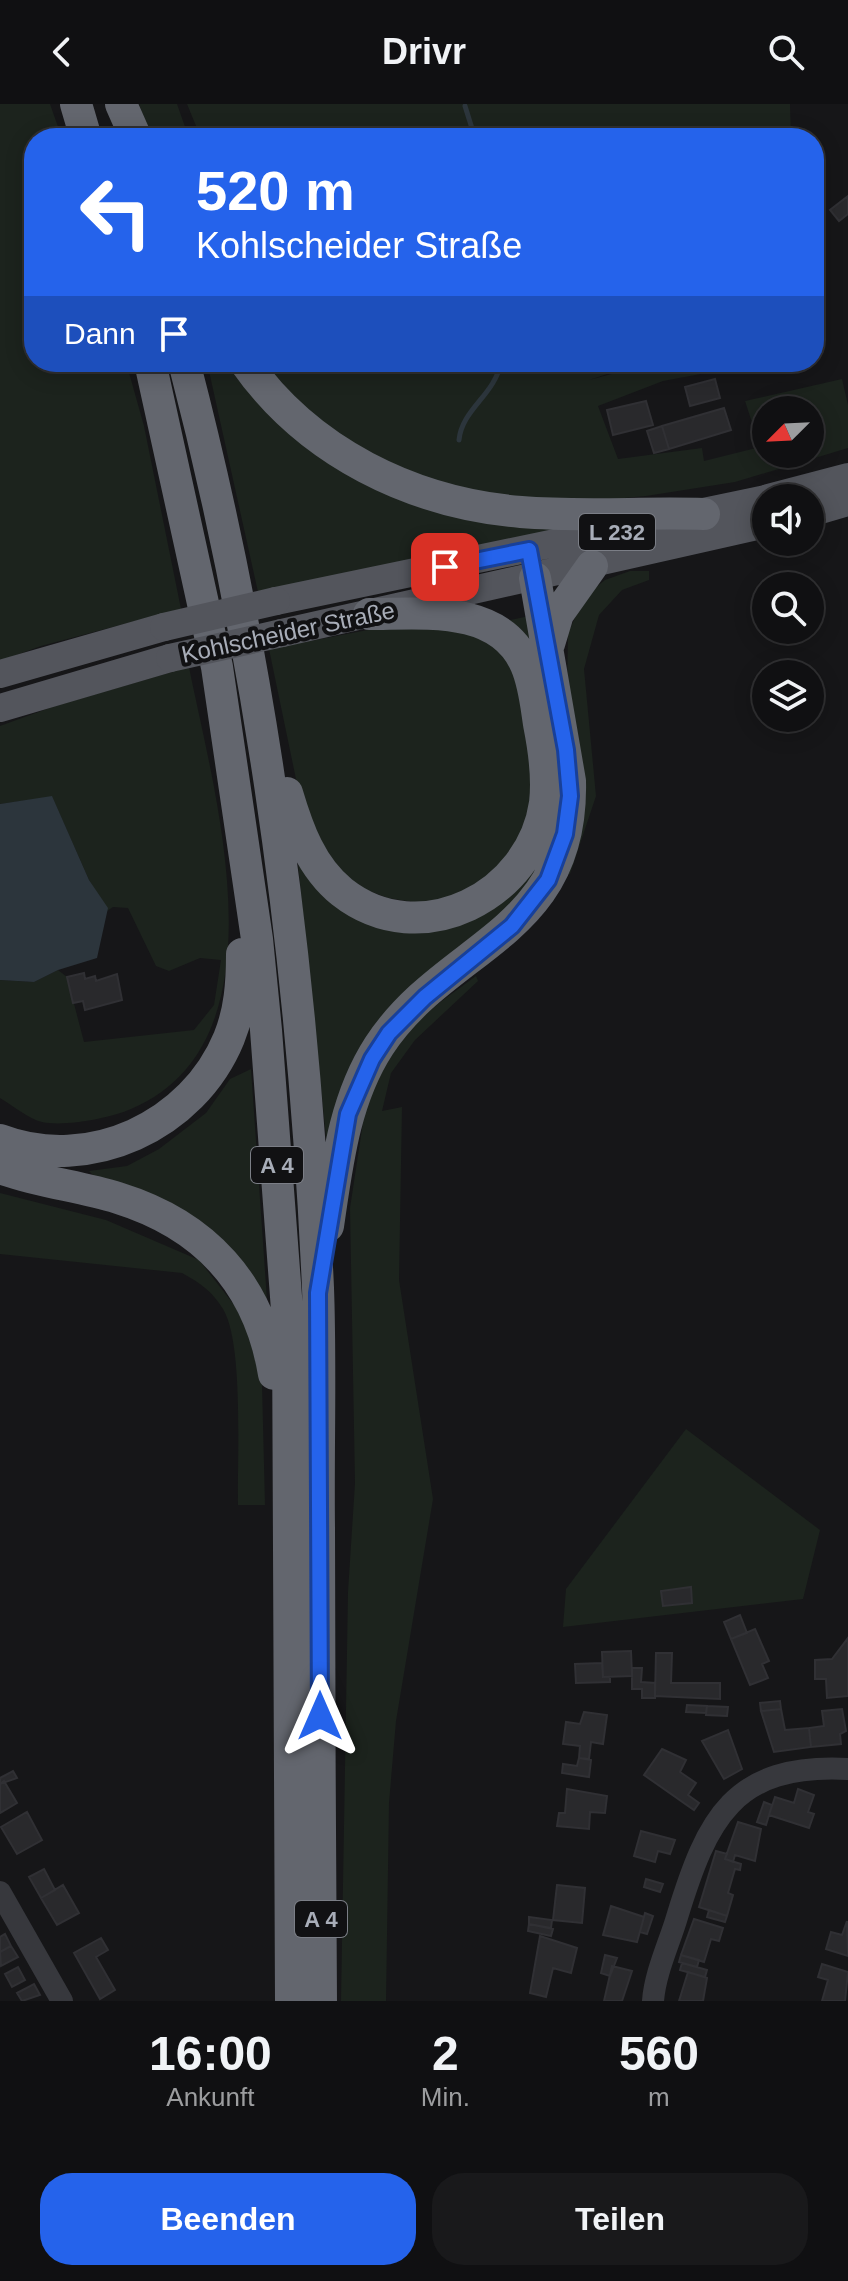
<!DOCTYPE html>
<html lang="de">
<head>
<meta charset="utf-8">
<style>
  body { margin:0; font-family:Arial,sans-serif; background:#19191b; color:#f1f3f6; height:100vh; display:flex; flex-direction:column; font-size:30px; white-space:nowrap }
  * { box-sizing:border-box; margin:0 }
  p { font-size:26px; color:#9c9d9f }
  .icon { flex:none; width:44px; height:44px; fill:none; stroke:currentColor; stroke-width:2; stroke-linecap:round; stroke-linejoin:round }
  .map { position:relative; height:1897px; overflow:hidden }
  .details { display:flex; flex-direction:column; background:#101012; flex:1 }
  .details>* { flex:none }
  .guide { position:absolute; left:24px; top:24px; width:800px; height:244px; border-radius:32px; box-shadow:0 4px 20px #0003,0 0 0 2px #303032; background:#2563eb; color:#fff; overflow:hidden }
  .needle { width:52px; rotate:246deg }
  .fabs { position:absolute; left:752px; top:292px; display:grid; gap:16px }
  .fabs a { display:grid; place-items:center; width:72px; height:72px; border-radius:50%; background:#101012; box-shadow:0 4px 20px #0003,0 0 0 2px #303032; font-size:40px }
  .pin { position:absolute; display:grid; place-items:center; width:68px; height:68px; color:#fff; margin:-34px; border-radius:16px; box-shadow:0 4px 12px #0006 }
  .me { position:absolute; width:88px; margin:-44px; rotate:0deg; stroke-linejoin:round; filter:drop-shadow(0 0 6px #0008) }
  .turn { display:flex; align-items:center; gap:28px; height:168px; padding:0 40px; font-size:36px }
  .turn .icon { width:104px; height:104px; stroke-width:2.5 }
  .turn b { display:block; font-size:56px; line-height:68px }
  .then { display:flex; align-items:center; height:76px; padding:0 40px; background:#0003; gap:16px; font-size:30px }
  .eta { display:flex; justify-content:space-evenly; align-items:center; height:136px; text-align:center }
  .eta b { font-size:48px; font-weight:600; line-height:56px }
  .action { display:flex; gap:16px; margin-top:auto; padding:16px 40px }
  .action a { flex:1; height:92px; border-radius:32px; background:#2563eb; color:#fff; font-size:32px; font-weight:600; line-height:92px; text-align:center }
  .action a+a { background:#19191b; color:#f1f3f6 }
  header { display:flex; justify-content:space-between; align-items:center; height:104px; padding:0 40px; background:#101012; font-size:36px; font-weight:600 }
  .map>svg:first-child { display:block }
  .green { fill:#1c231d; fill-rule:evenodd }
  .water { fill:#2c353c }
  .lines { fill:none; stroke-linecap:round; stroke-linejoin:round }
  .stream { stroke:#2c353c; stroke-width:5 }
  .building { fill:#29292c; stroke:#303034; stroke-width:2 }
  .minor { stroke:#37383d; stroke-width:22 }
  .major { stroke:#53555c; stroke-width:28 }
  .highway { stroke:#63666e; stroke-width:32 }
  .major-bridge { stroke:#53555c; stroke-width:28 }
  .route-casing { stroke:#184099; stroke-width:20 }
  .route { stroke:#2563eb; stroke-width:14 }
  .labels { text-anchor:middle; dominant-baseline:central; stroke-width:8; stroke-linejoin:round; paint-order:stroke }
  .shield { fill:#111113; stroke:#7b7e86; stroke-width:2 }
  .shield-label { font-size:22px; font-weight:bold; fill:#a8adb8 }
  .street-label { font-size:24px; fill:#a8adb8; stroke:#111113 }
</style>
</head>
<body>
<header><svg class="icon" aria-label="back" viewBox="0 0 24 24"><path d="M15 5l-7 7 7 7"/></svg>Drivr<svg class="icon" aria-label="search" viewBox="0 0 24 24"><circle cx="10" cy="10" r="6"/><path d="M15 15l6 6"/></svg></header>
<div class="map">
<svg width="848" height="1897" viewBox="0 0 848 1897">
  <rect width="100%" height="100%" fill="#161618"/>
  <path class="green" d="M 0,0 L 50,0 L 62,34 L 34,34 L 34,258 L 126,258 L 144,322 L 181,505 L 41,542 L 0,557 Z
    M 139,0 L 177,0 L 189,34 L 151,34 Z
    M 187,0 L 790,0 L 791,34 L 201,34 Z
    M 207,258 L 233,258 L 340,358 L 604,417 L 258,488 Z
    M 255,258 L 643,258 L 589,276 L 657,258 L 720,258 L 722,266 L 663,277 L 598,302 L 618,355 L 702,344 L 704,357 L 760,343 L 745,297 L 842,275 L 848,301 L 848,344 L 735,378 L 646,392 L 559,400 L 454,387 L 332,332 ZM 766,306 L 810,306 L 810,350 L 766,350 Z
    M 630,467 L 649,467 L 649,476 L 622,486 L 599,511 L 584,565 L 596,692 L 570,770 L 564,770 L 568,529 L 585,492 L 605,476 Z
    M 534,511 C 545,567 568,654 560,709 C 546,809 460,841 399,906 C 359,947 342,998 328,1052 L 297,750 C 313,772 329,791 353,804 C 420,841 514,811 542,739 C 558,699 552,661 546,619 C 541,578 536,544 501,518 Z
    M 404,519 L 490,534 L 521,575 L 535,703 L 503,767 L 438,802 L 388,794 L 361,784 L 333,760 L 302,704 L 269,545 Z
    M 189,563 C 214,690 289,938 131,1005 C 111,1014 64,1023 42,1018 C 29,1015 12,1001 0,994 L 0,876 L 34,878 L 58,866 L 67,873 L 84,938 L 194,926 L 214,901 L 221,856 L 200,854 L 169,867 L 156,862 L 128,804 L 113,803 L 107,807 L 89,776 L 52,693 L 0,700 L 0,622 L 55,602 Z
    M 476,872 L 478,877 L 415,936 L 391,969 L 382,1007 L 402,1003 L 399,1176 L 433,1395 L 396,1617 L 389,1699 L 386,1897 L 341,1897 L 348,1488 L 355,1379 L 350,1104 L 364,1012 L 379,965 L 403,931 L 435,902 Z
    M 251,965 L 267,1196 L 100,1078 L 89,1067 L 127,1062 L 159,1045 L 206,1009 L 230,975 Z
    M 0,1089 L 106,1116 L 199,1156 L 235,1202 L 247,1226 L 262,1280 L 265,1401 L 238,1401 C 237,1357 244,1239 223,1205 C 212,1187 200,1179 182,1169 L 0,1150 Z
    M 686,1325 L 820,1426 L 803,1495 L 563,1523 L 566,1485 Z"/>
  <path class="water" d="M 52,692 L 89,776 L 108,804 L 97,854 L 58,866 L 34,878 L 0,876 L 0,700 Z"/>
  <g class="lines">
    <path class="stream" d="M 465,2 L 475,34
      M 459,336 C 462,305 495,291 501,258"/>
  </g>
  <path class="building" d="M 848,92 L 848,110 L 839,117 L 830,106 Z
    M 715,275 L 720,294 L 690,302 L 685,283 Z
    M 646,297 L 653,321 L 613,331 L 607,306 Z
    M 724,304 L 731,326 L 669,345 L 662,322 Z
    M 662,322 L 669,345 L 654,349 L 647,327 Z
    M 84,869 L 85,875 L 95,872 L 96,877 L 117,870 L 122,896 L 85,906 L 83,897 L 73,899 L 67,873 Z
    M 691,1483 L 692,1499 L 663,1502 L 661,1487 Z
    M 740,1511 L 747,1529 L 731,1535 L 724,1518 Z
    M 755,1525 L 769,1557 L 762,1560 L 768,1574 L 750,1581 L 731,1535 Z
    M 848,1534 L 848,1592 L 827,1594 L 826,1575 L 815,1575 L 815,1556 L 832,1555 Z
    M 631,1547 L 632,1572 L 603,1573 L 602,1548 Z
    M 656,1549 L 672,1549 L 671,1579 L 720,1579 L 720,1595 L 655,1592 Z
    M 602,1559 L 603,1573 L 610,1573 L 610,1578 L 576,1579 L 575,1560 Z
    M 632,1564 L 642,1564 L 641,1578 L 655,1579 L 655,1594 L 642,1594 L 642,1585 L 632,1585 Z
    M 780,1597 L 781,1605 L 761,1607 L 760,1599 Z
    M 687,1601 L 707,1602 L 706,1609 L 686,1608 Z
    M 707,1602 L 728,1603 L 727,1612 L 706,1611 Z
    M 781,1605 L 785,1626 L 809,1624 L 811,1643 L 774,1648 L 761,1607 Z
    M 842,1605 L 846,1627 L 840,1630 L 841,1640 L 811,1643 L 809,1624 L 824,1622 L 822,1607 Z
    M 584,1608 L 607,1611 L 603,1640 L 591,1638 L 589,1655 L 579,1654 L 580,1642 L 563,1640 L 566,1618 L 580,1620 Z
    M 728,1626 L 742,1665 L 724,1675 L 702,1637 Z
    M 662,1645 L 686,1656 L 680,1668 L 696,1679 L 688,1691 L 699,1699 L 694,1706 L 644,1671 Z
    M 579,1654 L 591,1656 L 589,1673 L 562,1669 L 563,1660 L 577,1662 Z
    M 13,1667 L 17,1674 L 0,1680 L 0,1674 Z
    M 4,1677 L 17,1699 L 0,1709 L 0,1680 Z
    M 567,1685 L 607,1692 L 605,1709 L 590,1708 L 589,1725 L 557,1722 L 559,1709 L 565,1709 Z
    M 798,1685 L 814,1691 L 808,1708 L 814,1710 L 809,1724 L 769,1711 L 775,1693 L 794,1699 Z
    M 764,1698 L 772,1701 L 766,1721 L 757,1718 Z
    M 27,1708 L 42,1736 L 17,1750 L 1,1723 Z
    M 738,1718 L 761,1725 L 755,1757 L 735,1751 L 733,1758 L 725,1755 Z
    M 641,1727 L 675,1736 L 670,1750 L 658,1747 L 655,1758 L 634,1752 Z
    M 716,1747 L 727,1750 L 725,1755 L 741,1760 L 740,1766 L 735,1765 L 728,1789 L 733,1791 L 727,1812 L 699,1803 Z
    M 44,1765 L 55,1786 L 41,1794 L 29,1773 Z
    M 646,1775 L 663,1780 L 660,1788 L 644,1783 Z
    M 63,1781 L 79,1809 L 57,1821 L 41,1794 Z
    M 557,1781 L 585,1784 L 582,1819 L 553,1816 Z
    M 611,1802 L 644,1813 L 637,1838 L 603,1831 Z
    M 709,1806 L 727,1812 L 725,1818 L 707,1813 Z
    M 645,1809 L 653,1812 L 647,1830 L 640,1828 Z
    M 529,1813 L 552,1816 L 551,1824 L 529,1820 Z
    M 694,1815 L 723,1824 L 719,1837 L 711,1835 L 704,1858 L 681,1851 Z
    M 847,1817 L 848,1852 L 826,1845 L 831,1828 L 842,1831 Z
    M 529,1820 L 553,1825 L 551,1832 L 528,1827 Z
    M 5,1830 L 11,1842 L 0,1848 L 0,1833 Z
    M 540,1832 L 577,1844 L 571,1869 L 553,1864 L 546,1893 L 530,1889 Z
    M 101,1834 L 108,1846 L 96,1853 L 115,1886 L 100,1895 L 74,1849 Z
    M 11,1842 L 18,1853 L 1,1862 L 0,1848 Z
    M 605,1851 L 617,1854 L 610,1872 L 601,1869 Z
    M 681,1851 L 699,1856 L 697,1863 L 679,1858 Z
    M 682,1859 L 707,1866 L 705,1873 L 680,1866 Z
    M 822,1860 L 848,1868 L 845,1897 L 822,1897 L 828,1876 L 818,1873 Z
    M 612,1862 L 632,1867 L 622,1897 L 604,1897 Z
    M 18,1863 L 25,1876 L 12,1883 L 5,1870 Z
    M 688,1868 L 707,1874 L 703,1897 L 679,1897 Z
    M 34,1880 L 40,1891 L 22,1897 L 17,1889 Z"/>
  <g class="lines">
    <path class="minor" d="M 0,1788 L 62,1897
      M 653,1897 C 655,1869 669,1840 677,1813 C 707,1715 733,1659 848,1665"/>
    <path class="major" d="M 768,394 L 848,373
      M 810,409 L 848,398
      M 276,497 L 766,395
      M 282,529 L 766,420
      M 0,570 L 164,523
      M 0,604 L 170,554"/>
    <path class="highway" d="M 76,0 L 86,34
      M 121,0 L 136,34
      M 150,258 L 217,563 L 257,835 L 266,926 L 288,1219 L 291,1897
      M 184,258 C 263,560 304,872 318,1184 C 321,1264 318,1344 319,1424 C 319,1582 320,1739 321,1897
      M 245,258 C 308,348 412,399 521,408 C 581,413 643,408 704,410
      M 549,540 L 558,510 L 592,462
      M 287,689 C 298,726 311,763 342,788 C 421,850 532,791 545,699 C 548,673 544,645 539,620 C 536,600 534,579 526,561 C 500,500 422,510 369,510
      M 0,1036 C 89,1070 193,1022 229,934 C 240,907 242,879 242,850
      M 0,1064 C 38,1078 79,1082 118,1094 C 205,1121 259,1180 274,1270
      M 328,1122 C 337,1061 344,996 379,942 C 446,839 574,832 570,677 L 535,474"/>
    <path class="major-bridge" d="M 164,523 L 276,497
      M 170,554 L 282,529"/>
  </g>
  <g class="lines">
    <g class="route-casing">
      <path id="route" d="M 320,1612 L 318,1189 L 348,1010 L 372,955 L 389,929 L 425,893 L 512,822 L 548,776 L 565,730 L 570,692 L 566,646 L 529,446 L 445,463"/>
    </g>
    <use href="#route" class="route"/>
  </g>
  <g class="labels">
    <g class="shield">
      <rect x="579" y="410" width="76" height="36" rx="6"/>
      <rect x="251" y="1043" width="52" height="36" rx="6"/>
      <rect x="295" y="1797" width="52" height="36" rx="6"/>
    </g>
    <g class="shield-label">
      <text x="617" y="428">L 232</text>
      <text x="277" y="1061">A 4</text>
      <text x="321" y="1815">A 4</text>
    </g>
    <g class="street-label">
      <text transform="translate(288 528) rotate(-12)">Kohlscheider Straße</text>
    </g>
  </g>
</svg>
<div class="fabs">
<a><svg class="needle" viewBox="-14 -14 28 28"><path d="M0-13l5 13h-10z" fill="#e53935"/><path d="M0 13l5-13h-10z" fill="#9c9d9f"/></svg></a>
<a><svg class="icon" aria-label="sound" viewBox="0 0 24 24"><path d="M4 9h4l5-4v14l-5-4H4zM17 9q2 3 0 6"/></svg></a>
<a><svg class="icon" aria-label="search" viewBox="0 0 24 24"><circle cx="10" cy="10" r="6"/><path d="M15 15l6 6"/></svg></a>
<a><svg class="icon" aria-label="layers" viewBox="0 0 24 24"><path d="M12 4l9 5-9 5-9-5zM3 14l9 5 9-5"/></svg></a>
</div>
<div class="pin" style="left:445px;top:463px;background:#d93025"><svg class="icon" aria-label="arrive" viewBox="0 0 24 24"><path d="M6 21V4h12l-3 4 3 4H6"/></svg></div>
<svg class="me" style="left:320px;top:1612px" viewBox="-20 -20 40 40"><path d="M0-17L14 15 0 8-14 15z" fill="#2563eb" stroke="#fff" stroke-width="4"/></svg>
<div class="guide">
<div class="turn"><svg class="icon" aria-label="left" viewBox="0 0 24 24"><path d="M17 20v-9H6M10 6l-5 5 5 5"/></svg><div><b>520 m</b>Kohlscheider Straße</div></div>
<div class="then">Dann<svg class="icon" aria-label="arrive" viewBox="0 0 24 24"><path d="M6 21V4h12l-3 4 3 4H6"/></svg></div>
</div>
</div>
<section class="details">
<div class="eta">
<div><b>16:00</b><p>Ankunft</p></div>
<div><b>2</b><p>Min.</p></div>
<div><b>560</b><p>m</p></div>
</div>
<div class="action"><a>Beenden</a><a>Teilen</a></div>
</section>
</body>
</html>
